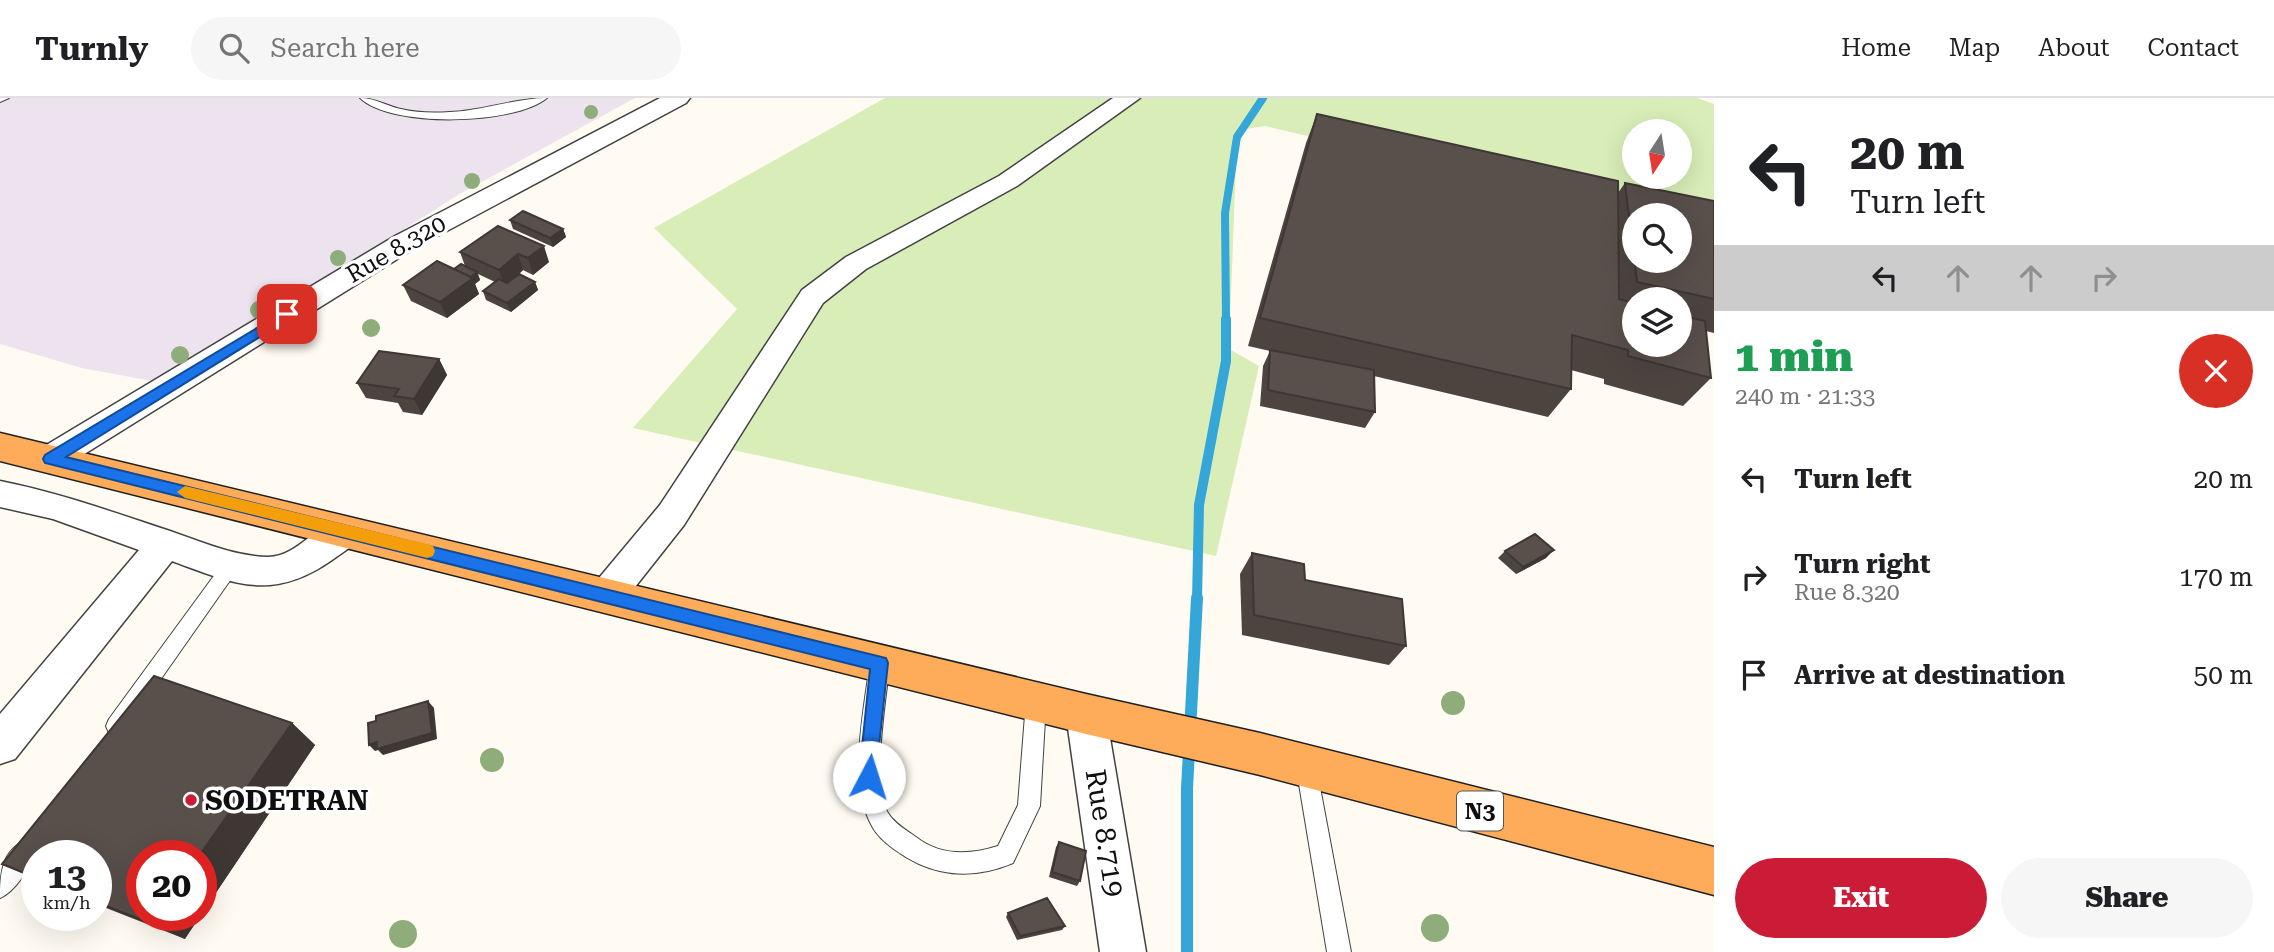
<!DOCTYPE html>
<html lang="en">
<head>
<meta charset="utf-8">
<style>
  body { margin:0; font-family:"Roboto Serif",serif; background:#f6f6f6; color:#202124; height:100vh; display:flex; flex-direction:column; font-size:26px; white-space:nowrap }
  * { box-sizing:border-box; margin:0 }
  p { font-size:23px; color:#757577 }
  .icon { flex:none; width:38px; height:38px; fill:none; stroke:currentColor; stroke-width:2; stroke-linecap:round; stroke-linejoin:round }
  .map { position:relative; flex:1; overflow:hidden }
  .sheet { display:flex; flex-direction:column; background:#fff; width:560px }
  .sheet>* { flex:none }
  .guide { background:#fff; color:#202124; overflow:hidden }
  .needle { width:46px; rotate:192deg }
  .fabs { position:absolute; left:1622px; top:21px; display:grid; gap:14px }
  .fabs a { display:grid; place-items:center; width:70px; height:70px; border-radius:50%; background:#fff; box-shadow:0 7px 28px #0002; font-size:35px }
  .speed { position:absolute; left:21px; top:742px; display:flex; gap:14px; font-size:35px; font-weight:700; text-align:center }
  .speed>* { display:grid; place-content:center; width:91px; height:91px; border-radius:50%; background:#fff; box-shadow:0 7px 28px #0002; line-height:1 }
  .speed small { font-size:18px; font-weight:400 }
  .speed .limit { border:10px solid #d22; background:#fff; color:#111 }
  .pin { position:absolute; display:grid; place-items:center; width:60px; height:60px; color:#fff; margin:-30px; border-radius:14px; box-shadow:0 4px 10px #0006 }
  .me { position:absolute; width:77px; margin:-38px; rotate:5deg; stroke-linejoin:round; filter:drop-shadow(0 0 5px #0008) }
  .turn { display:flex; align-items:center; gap:24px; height:147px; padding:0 21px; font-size:32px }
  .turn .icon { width:91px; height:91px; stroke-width:2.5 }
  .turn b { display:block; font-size:49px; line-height:60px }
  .lanes { display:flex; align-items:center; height:66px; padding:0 21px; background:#0003; justify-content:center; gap:35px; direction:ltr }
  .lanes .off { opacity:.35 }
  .round { display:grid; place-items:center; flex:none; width:74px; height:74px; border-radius:37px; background:#f6f6f6 }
  .summary { display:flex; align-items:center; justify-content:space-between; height:119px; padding:0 21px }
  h1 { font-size:42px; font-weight:800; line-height:52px; color:#1e9e55 }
  .button { display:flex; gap:14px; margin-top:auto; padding:14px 21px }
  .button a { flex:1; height:80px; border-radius:42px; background:#ca1c36; color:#fff; font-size:28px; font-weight:800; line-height:80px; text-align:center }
  .button a+a { background:#f6f6f6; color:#202124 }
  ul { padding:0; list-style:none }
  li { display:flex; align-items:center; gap:21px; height:98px; padding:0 21px }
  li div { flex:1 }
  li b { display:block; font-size:26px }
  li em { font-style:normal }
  header { display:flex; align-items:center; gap:42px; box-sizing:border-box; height:98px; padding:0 35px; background:#fff; border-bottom:2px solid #e0e0e0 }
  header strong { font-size:33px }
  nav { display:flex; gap:38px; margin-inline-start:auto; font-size:24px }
  .search { width:490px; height:63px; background:#f6f6f6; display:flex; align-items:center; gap:18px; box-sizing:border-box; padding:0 24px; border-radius:38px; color:#757577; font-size:26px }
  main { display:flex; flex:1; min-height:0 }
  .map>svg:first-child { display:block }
  .industrial { fill:#ece3ee }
  .green { fill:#d8edb8; fill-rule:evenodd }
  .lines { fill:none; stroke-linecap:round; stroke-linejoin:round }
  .stream-far2 { stroke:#34a6d7; stroke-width:8 }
  .stream-far1 { stroke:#34a6d7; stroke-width:10 }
  .stream { stroke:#34a6d7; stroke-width:12 }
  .service-casing { stroke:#424242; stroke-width:2 }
  .minor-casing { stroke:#424242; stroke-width:3 }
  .trunk-casing { stroke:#202020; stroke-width:3 }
  .service { fill:#fff; fill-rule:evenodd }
  .minor { fill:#fff; fill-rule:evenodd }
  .trunk { fill:#feac5a; fill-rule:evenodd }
  .tree { fill:#8fad7b }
  .wall { fill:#4d4440; fill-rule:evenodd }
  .shaded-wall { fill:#3e3734 }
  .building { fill:#594f4b; stroke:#3e3734; stroke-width:2; fill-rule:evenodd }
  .route { fill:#1a73e8; stroke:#114b97; stroke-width:2 }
  .slow { fill:#f59e0b }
  .poi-dot { fill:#ca1c36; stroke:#fff; stroke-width:2.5 }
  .labels { text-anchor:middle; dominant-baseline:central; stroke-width:7; stroke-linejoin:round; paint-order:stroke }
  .shield { fill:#fff; stroke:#575757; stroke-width:2 }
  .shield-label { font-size:23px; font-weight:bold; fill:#0f0f0f }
  .street-label { font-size:24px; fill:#0f0f0f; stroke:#fff }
  .near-poi-label { font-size:28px; font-weight:bold; fill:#0f0f0f; stroke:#fff; text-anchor:start }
  .near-street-label { font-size:28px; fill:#0f0f0f; stroke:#fff }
</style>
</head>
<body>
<header>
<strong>Turnly</strong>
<div class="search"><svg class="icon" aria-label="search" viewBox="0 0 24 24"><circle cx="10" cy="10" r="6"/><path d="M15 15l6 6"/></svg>Search here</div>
<nav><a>Home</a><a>Map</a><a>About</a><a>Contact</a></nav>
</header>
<main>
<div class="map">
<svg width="1714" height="854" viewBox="0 0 1714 854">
  <rect width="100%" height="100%" fill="#fffbf2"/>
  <path class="industrial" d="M 0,0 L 635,0 L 458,97 L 210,254 L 152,283 L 82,270 L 0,246 Z"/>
  <path class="green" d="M 885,0 L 1697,0 L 1714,6 L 1714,133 L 1680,117 L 1647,117 L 1265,28 L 1240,32 L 1237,39 L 1229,251 L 1259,268 L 1216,458 L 633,330 L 737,211 L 654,130 ZM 1634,33 L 1680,33 L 1680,79 L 1634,79 Z"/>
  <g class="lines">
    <path class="stream-far2" d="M 1226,222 L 1225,115 L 1237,39 L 1263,0"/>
    <path class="stream-far1" d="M 1197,502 L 1199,407 L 1226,263 L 1226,221"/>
    <path class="stream" d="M 1187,854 L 1187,691 L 1197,500"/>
    <g class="service-casing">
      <path id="service" d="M 0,0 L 9,0 L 0,4 Z
        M 360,0 C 376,0 386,8 401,11 C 417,15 434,15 450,14 C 483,13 515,0 547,0 C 515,27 391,30 360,0 Z
        M 230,462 L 236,464 L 239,469 L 236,474 L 123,635 L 116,637 L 109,635 L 106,628 L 109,621 L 224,464 Z
        M 880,556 L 887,559 L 890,565 C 886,599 871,686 888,715 C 894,725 906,732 916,739 C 940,758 970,757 998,748 L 1018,707 L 1026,604 L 1029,598 L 1036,595 L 1043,598 L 1046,604 L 1040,708 L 1013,765 C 982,778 950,780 919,766 C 904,759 881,744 873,730 C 847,686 864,613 870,565 L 873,559 Z
        M 1306,658 L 1313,661 L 1316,668 L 1351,854 L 1327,854 L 1296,668 L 1299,661 Z
        M 26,742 L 34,745 L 37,753 C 31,768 15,794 0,800 C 0,777 1,753 26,742 Z"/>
    </g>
    <g class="minor-casing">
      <path id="minor" d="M 660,0 L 690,0 L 686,5 L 415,150 L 62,370 L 50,374 L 38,370 L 33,361 L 38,352 L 395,138 Z
        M 1113,0 L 1140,0 L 1017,88 L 866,171 L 823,205 L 684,427 L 620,508 L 607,513 L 594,508 L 589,497 L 594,486 L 660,407 L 802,192 L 846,159 L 999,78 Z
        M 0,383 C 60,395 112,414 170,433 C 202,444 233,458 268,459 C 303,459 323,411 358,423 L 364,433 C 357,447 344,453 332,462 C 272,504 234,486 172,463 L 15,661 L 0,666 L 0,616 L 139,452 L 53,421 L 0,409 Z
        M 1086,598 L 1100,603 L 1106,616 L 1146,854 L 1100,854 L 1066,616 L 1072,603 Z"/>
    </g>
    <g class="trunk-casing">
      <path id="trunk" d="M 0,335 L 1086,596 L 1260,635 L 1714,749 L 1714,797 L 1260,677 L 1086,636 L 0,363 Z"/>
    </g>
    <use href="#service" class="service"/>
    <use href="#minor" class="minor"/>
    <use href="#trunk" class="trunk"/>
  </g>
  <g class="tree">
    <circle cx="591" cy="14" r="7"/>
    <circle cx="472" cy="83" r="8"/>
    <circle cx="338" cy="160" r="8"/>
    <circle cx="259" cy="212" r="9"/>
    <circle cx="371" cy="230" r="9"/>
    <circle cx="180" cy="257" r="9"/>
    <circle cx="1453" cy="605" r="12"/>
    <circle cx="492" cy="662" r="12"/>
    <circle cx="1435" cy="830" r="14"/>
    <circle cx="403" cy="836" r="14"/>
  </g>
  <path class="wall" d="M 1317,16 L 1618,95 L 1625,85 L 1714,103 L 1714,235 L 1706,233 L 1711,280 L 1683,308 L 1604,286 L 1604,281 L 1571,272 L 1571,291 L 1548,319 L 1374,278 L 1375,314 L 1365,330 L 1260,308 L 1263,268 L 1270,253 L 1248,248 L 1306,45 ZM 1634,201 L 1680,201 L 1680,247 L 1634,247 Z
    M 510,122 L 563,131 L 566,139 L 553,149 L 513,131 Z
    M 498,128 L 549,164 L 533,177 L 523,172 L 516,179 L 535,184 L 538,192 L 511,214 L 486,202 L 483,193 L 495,184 L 478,176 L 480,182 L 475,186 L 479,196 L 447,220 L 411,203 L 403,187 L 465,168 L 460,154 Z
    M 439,261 L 447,277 L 422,317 L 403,314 L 398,305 L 366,300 L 357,285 Z
    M 1505,453 L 1546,460 L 1516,476 L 1498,460 Z
    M 1252,455 L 1305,482 L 1406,548 L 1389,567 L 1242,537 L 1240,476 Z
    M 292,625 L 315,647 L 201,817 L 201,758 L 185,841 L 96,806 L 96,758 Z
    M 1059,744 L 1080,783 L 1077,788 L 1049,779 L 1056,749 Z
    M 2,766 L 37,780 L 37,782 Z
    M 1008,815 L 1065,828 L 1062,832 L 1017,842 L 1006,819 Z"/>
  <path class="shaded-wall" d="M 563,131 L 566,139 L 553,149 L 550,140 Z
    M 544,148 L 549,164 L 533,177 L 528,160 Z
    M 518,156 L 523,172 L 505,189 L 499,172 Z
    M 477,174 L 480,182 L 475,186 L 479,196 L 447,220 L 440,204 Z
    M 535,184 L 538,192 L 511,214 L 507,205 Z
    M 439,261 L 447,277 L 422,317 L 414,301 Z
    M 1554,452 L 1546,460 L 1516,476 L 1523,469 Z
    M 428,603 L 434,610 L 437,641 L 383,657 L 378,652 L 375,653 L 369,647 Z
    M 292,625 L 315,647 L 201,817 L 201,758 L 199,758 Z
    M 158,817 L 201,817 L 185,841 L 152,826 Z"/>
  <path class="building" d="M 1317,16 L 1618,83 L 1619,201 L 1634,205 L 1634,247 L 1680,247 L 1680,217 L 1705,223 L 1711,280 L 1628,258 L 1628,252 L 1572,237 L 1571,291 L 1260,220 Z
    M 1625,85 L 1714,103 L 1714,201 L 1637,184 ZM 1634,117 L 1680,117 L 1680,163 L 1634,163 Z
    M 523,113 L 563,131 L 550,140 L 510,122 Z
    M 498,128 L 544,148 L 528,160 L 518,156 L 499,172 L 460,154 Z
    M 437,163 L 473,180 L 440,204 L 403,187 Z
    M 461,166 L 477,174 L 471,179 L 454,171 Z
    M 519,176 L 535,184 L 507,205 L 483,193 L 499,181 L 507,185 Z
    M 1270,252 L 1374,272 L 1375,314 L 1268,292 Z
    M 379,253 L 439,261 L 414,301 L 394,298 L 399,291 L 357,285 Z
    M 1535,436 L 1554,452 L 1523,469 L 1505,453 Z
    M 1252,455 L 1304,466 L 1305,482 L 1402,501 L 1406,548 L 1254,517 Z
    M 154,578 L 292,625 L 199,758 L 142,758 L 142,817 L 158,817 L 152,826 L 96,804 L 96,758 L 37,758 L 37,780 L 2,766 Z
    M 428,603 L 432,635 L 377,651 L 377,644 L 369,647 L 368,625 L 376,623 L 376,618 Z
    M 1059,744 L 1086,753 L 1080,783 L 1052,774 Z
    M 1047,800 L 1065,828 L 1020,838 L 1008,815 Z"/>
  <path class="route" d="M 287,212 L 292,213 L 292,219 L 66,359 L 886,560 L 888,565 L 875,685 L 869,688 L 862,685 L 859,679 L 870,571 L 45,365 L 43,361 L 45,357 Z"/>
  <path class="slow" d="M 185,388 L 427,446 L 433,448 L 435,453 L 433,458 L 427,460 L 185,400 L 177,394 Z"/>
  <circle class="poi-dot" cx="191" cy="702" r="7"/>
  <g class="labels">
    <rect class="shield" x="1457" y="693.5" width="46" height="39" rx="5"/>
    <g class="shield-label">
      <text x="1480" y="713">N3</text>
    </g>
    <g class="street-label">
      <text transform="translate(396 151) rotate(-30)">Rue 8.320</text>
    </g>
    <g class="near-poi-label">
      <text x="205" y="702">SODETRAN</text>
    </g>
    <g class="near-street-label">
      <text transform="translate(1105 735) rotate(81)">Rue 8.719</text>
    </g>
  </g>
</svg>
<div class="fabs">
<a><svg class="needle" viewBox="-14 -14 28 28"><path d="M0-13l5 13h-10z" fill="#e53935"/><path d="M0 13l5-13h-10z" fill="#757577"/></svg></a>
<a><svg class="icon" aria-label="search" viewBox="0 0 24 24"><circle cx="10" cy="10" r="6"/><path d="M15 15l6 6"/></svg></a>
<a><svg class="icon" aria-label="layers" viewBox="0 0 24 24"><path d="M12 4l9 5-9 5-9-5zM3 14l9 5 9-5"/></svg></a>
</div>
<div class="speed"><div>13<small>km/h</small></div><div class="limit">20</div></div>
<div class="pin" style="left:287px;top:216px;background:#d93025"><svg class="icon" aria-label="arrive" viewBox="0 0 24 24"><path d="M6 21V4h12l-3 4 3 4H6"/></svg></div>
<svg class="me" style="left:869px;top:679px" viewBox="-20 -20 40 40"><circle r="19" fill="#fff"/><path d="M0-13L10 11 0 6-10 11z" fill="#1a73e8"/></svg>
</div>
<section class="sheet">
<div class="guide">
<div class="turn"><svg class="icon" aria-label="left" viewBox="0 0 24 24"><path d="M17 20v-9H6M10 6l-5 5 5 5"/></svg><div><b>20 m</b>Turn left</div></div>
<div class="lanes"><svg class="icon" aria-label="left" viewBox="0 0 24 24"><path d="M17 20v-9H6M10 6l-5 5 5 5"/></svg><svg class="icon off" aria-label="ahead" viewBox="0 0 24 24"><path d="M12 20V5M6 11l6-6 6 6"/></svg><svg class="icon off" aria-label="ahead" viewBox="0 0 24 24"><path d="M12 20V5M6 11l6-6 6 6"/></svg><svg class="icon off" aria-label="right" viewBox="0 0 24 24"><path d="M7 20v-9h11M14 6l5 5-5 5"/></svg></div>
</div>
<div class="summary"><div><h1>1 min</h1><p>240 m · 21:33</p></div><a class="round" style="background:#d93025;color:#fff"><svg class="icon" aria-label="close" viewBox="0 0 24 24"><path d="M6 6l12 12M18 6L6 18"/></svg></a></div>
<ul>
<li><svg class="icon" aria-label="left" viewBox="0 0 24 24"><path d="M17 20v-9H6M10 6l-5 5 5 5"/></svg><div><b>Turn left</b></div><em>20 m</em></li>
<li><svg class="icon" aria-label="right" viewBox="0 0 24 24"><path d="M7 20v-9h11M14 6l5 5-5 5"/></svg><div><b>Turn right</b><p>Rue 8.320</p></div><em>170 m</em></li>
<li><svg class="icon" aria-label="arrive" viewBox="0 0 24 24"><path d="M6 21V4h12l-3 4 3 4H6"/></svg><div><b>Arrive at destination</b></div><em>50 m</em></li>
</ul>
<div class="button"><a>Exit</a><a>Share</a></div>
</section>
</main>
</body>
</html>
